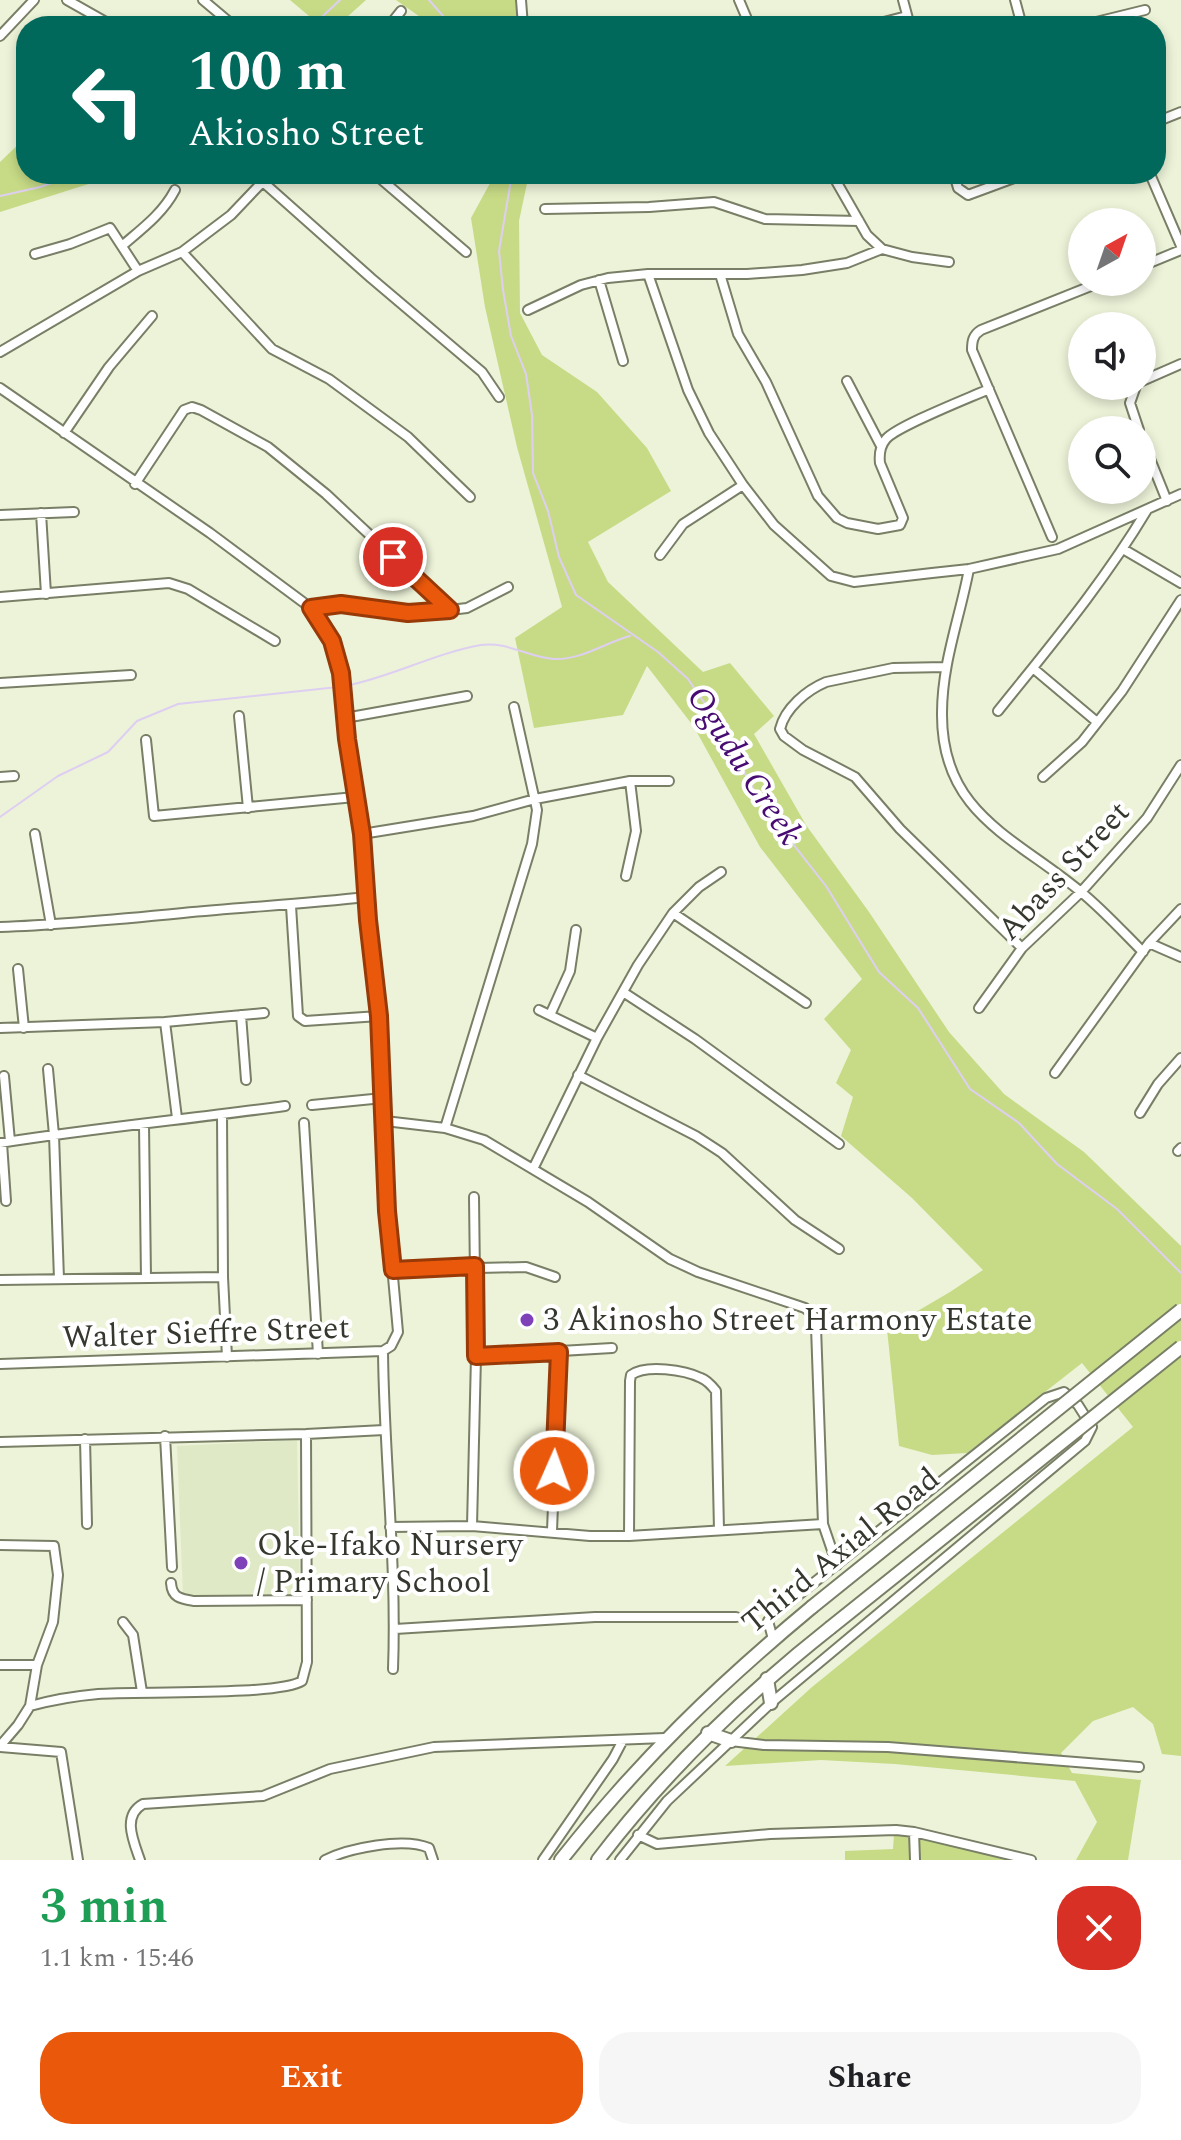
<!DOCTYPE html>
<html lang="en">
<head>
<meta charset="utf-8">
<style>
  body { margin:0; font-family:Spectral,serif; background:#f6f6f6; color:#202124; height:100vh; display:flex; flex-direction:column; font-size:30px; white-space:nowrap }
  * { box-sizing:border-box; margin:0 }
  p { font-size:26px; color:#757577 }
  .icon { flex:none; width:44px; height:44px; fill:none; stroke:currentColor; stroke-width:2; stroke-linecap:round; stroke-linejoin:round }
  .map { position:relative; height:1860px; overflow:hidden }
  .panel { display:flex; flex-direction:column; background:#fff; flex:1 }
  .panel>* { flex:none }
  .banner { position:absolute; left:16px; top:16px; width:1150px; height:168px; border-radius:32px; box-shadow:0 4px 12px #0003; background:#00695c; color:#fff; overflow:hidden }
  .needle { width:52px; rotate:40deg }
  .controls { position:absolute; left:1068px; top:208px; display:grid; gap:16px }
  .controls a { display:grid; place-items:center; width:88px; height:88px; border-radius:50%; background:#fff; box-shadow:0 4px 12px #0003; font-size:40px }
  .pin { position:absolute; display:grid; place-items:center; width:68px; height:68px; color:#fff; margin:-34px; border:4px solid #fff; border-radius:50%; box-shadow:0 2px 8px #0007 }
  .me { position:absolute; width:88px; margin:-44px; rotate:2deg; stroke-linejoin:round; filter:drop-shadow(0 0 6px #0008) }
  .turn { display:flex; align-items:center; gap:28px; height:168px; padding:0 40px; font-size:36px }
  .turn .icon { width:104px; height:104px; stroke-width:2.5 }
  .turn b { display:block; font-size:56px; line-height:68px }
  .round { display:grid; place-items:center; flex:none; width:84px; height:84px; border-radius:32px; background:#f6f6f6 }
  .head { display:flex; align-items:center; justify-content:space-between; height:136px; padding:0 40px }
  h1 { font-size:48px; font-weight:700; line-height:60px; color:#1e9e55 }
  .cta { display:flex; gap:16px; margin-top:auto; padding:16px 40px }
  .cta a { flex:1; height:92px; border-radius:32px; background:#ea580c; color:#fff; font-size:32px; font-weight:700; line-height:92px; text-align:center }
  .cta a+a { background:#f6f6f6; color:#202124 }
  .map>svg:first-child { display:block }
  .built { fill:#e0e9c6 }
  .green { fill:#c7db86 }
  .lines { fill:none; stroke-linecap:round; stroke-linejoin:round }
  .stream { stroke:#decff2; stroke-width:2 }
  .minor-casing { stroke:#787f66; stroke-width:12 }
  .highway-casing { stroke:#787f66; stroke-width:16 }
  .minor { stroke:#fff; stroke-width:8 }
  .highway { stroke:#fff; stroke-width:12 }
  .highway-bridge-casing { stroke:#787f66; stroke-width:16; stroke-linecap:butt }
  .highway-bridge { stroke:#fff; stroke-width:12 }
  .route-casing { stroke:#983908; stroke-width:20 }
  .route { stroke:#ea580c; stroke-width:14 }
  .poi-dot { fill:#7e41b7; stroke:#fff; stroke-width:3 }
  .labels { text-anchor:middle; dominant-baseline:central; stroke-width:8; stroke-linejoin:round; paint-order:stroke }
  .street-label { font-size:32px; fill:#35382e; stroke:#fff }
  .poi-label { font-size:32px; fill:#35382e; stroke:#fff; text-anchor:start }
  .water-label { font-size:34px; font-style:italic; fill:#470b72; stroke:#fff }
</style>
</head>
<body>
<div class="map">
<svg width="1181" height="1860" viewBox="0 0 1181 1860">
  <rect width="100%" height="100%" fill="#ecf3d8"/>
  <path class="built" d="M 297,1440 L 300,1596 L 183,1595 L 177,1446 Z"/>
  <path class="green" d="M 290,0 L 366,0 L 337,26 L 298,26 L 309,16 Z
    M 396,0 L 515,0 L 519,26 L 433,26 Z
    M 26,137 L 26,174 L 120,174 L 0,212 L 0,162 Z
    M 495,174 L 529,174 L 519,221 L 520,313 L 542,355 L 597,392 L 647,448 L 671,491 L 588,542 L 608,582 L 703,672 L 730,663 L 774,716 L 754,734 L 806,825 L 869,912 L 949,1032 L 1004,1094 L 1084,1152 L 1181,1246 L 1181,1756 L 1162,1754 L 1153,1724 L 1133,1707 L 1093,1721 L 1061,1753 L 1072,1773 L 1141,1780 L 1128,1860 L 1076,1860 L 1097,1822 L 1075,1781 L 895,1764 L 821,1760 L 725,1766 L 812,1687 L 1133,1427 L 1082,1363 L 967,1453 L 932,1455 L 899,1446 L 887,1329 L 950,1292 L 983,1270 L 912,1198 L 841,1136 L 853,1097 L 836,1083 L 851,1050 L 824,1019 L 862,979 L 760,847 L 694,727 L 647,666 L 623,715 L 534,728 L 515,638 L 562,607 L 517,447 L 485,307 L 471,218 Z
    M 894,1834 L 970,1846 L 1025,1860 L 845,1860 L 845,1851 L 893,1849 Z"/>
  <g class="lines">
    <path class="stream" d="M 429,0 L 452,26
      M 312,26 L 340,0
      M 512,174 L 499,251 L 503,290 L 511,336 L 526,374 L 532,415 L 533,473 L 548,511 L 559,557 L 576,595 L 658,652 L 688,679 L 714,717 L 761,803 L 826,886 L 879,972 L 918,1008 L 970,1089 L 1019,1123 L 1057,1164 L 1117,1209 L 1181,1273
      M 0,196 L 40,187 L 77,174
      M 345,686 C 389,678 435,653 481,645 C 506,641 530,658 554,659 C 582,660 604,643 630,636
      M 0,817 L 58,776 L 108,752 L 137,721 L 178,704 L 338,687"/>
    <g class="minor-casing">
      <path id="minor" d="M 67,0 L 113,26
        M 203,0 L 234,26
        M 521,0 L 523,26
        M 739,0 L 750,26
        M 903,0 L 910,26
        M 1015,0 L 1022,26
        M 389,26 L 401,11
        M 868,26 L 907,16
        M 1080,26 L 1145,10
        M 0,36 L 34,0
        M 1156,122 L 1181,112
        M 375,174 L 466,252
        M 832,174 L 867,235 L 882,249
        M 954,174 L 958,188 L 968,195 L 1025,174
        M 1150,174 L 1181,246
        M 263,182 L 371,278 L 482,372 L 499,397
        M 545,209 L 649,207 L 714,202 L 765,219 L 859,221
        M 123,245 C 143,228 163,213 175,190
        M 182,252 L 272,349 L 329,379 L 408,437 L 470,497
        M 35,254 L 70,244 L 110,228 L 138,271
        M 1142,266 L 1181,250
        M 648,274 L 688,390 L 709,433 L 743,485 L 774,525 L 831,576 L 854,582 L 932,573 L 969,569 L 1058,549 L 1181,494
        M 720,274 L 738,334 L 766,382 L 818,496 L 837,518 L 847,523 L 878,529 L 900,525 L 903,518 L 880,463 C 879,454 880,446 886,439 C 897,426 969,398 989,389
        M 599,280 L 623,361
        M 528,310 L 581,285 L 608,278 L 648,274 L 747,274 L 802,270 L 847,263 L 882,249 L 912,257 L 949,262
        M 0,352 L 138,271 L 182,252 L 231,215 L 270,174
        M 847,381 L 881,446
        M 1142,381 L 1181,364
        M 1136,386 L 1130,403 L 1139,430
        M 0,388 L 210,533 L 311,608 L 332,641 L 341,673 L 347,739 L 362,834 L 368,920 L 379,1016 L 387,1211 L 398,1332 L 391,1346 L 383,1351
        M 64,433 L 109,367 L 152,316
        M 1142,439 L 1167,501
        M 135,484 L 184,410 L 192,407 L 201,410 L 268,447 L 326,494 L 450,610
        M 41,513 L 46,594
        M 0,515 L 74,512
        M 1052,537 L 972,350 C 972,341 973,335 981,330 L 1101,282
        M 1123,549 L 1181,583
        M 660,555 L 683,524 L 743,485
        M 969,569 C 960,617 942,663 942,713 C 941,814 1015,837 1081,892 C 1103,910 1123,932 1143,952
        M 0,597 L 169,583 L 188,589 L 275,641
        M 311,608 L 341,604 L 408,613 L 450,610 L 467,608 L 508,587
        M 946,667 L 893,668 L 826,682 C 807,690 785,708 780,729 L 784,736 L 803,750 L 855,777 L 900,829 L 1022,948
        M 1034,669 L 1097,722
        M 0,683 L 131,675
        M 998,711 C 1051,645 1104,582 1147,510
        M 239,716 L 248,808
        M 345,718 L 467,696
        M 146,740 L 154,816 L 355,797
        M 0,777 L 14,776
        M 1043,777 L 1082,742 L 1122,691 L 1181,600
        M 35,834 L 51,925
        M 362,834 L 473,816 L 535,799 L 630,781 L 669,781
        M 626,876 L 636,831 L 630,781
        M 291,906 L 298,1016 L 305,1021 L 379,1016
        M 673,913 L 806,1003
        M 0,927 C 61,925 122,919 183,913 C 244,907 305,904 366,897
        M 1149,943 L 1181,957
        M 18,969 L 24,1028
        M 623,992 L 695,1039 L 839,1144
        M 979,1008 L 1022,948 L 1081,892 L 1147,818 L 1181,765
        M 539,1010 L 597,1038
        M 241,1015 L 246,1080
        M 550,1015 L 570,971 L 576,930
        M 165,1022 L 264,1013
        M 0,1028 L 165,1022 L 177,1118
        M 48,1069 L 54,1135 L 59,1279
        M 1055,1073 L 1149,943 L 1181,909
        M 578,1075 L 696,1136 L 722,1153 L 795,1220 L 839,1249
        M 4,1076 L 10,1141
        M 312,1105 L 383,1098
        M 1140,1113 L 1158,1084 L 1181,1058
        M 222,1115 L 223,1277 L 227,1357
        M 385,1121 L 445,1128 L 484,1140 L 588,1202 L 670,1259 L 698,1272 L 805,1308 L 813,1315 L 816,1327 L 823,1524 L 629,1536 L 590,1536 L 472,1526 L 390,1527
        M 304,1123 L 318,1354
        M 144,1125 L 146,1278
        M 445,1128 L 532,844 L 537,810 L 514,707
        M 0,1143 C 95,1128 190,1119 285,1106
        M 2,1143 L 6,1201
        M 1178,1151 L 1181,1148
        M 533,1169 L 597,1038 L 638,965 L 673,913 L 699,887 L 721,872
        M 393,1270 L 526,1267 L 555,1277
        M 0,1280 L 223,1277
        M 476,1356 L 612,1348
        M 0,1364 L 383,1351 C 384,1457 397,1563 393,1669
        M 165,1436 L 172,1567
        M 85,1439 L 87,1524
        M 0,1442 L 306,1434 L 384,1430
        M 823,1524 L 837,1565
        M 472,1526 L 476,1356 L 474,1197
        M 552,1531 L 559,1352
        M 629,1536 L 630,1381 L 631,1375 C 646,1364 685,1370 701,1378 C 707,1380 712,1386 716,1391 L 719,1530
        M 0,1545 L 54,1546 L 58,1575 L 53,1622 L 37,1665 L 30,1706 L 18,1725 L 0,1746
        M 171,1583 C 172,1598 181,1599 194,1601 L 307,1600
        M 123,1622 L 133,1635 L 142,1692
        M 395,1629 L 595,1617 L 736,1617
        M 0,1665 L 37,1665
        M 30,1706 C 52,1700 75,1696 98,1694 C 135,1691 279,1696 302,1681 L 307,1662 L 306,1434
        M 731,1741 L 764,1745 L 888,1747 L 1139,1767
        M 0,1747 L 61,1752 L 78,1860
        M 914,1832 L 915,1860
        M 638,1835 L 657,1844 L 770,1834 L 896,1830 L 914,1832 L 1031,1860
        M 140,1860 C 133,1840 122,1816 143,1804 L 263,1796 L 330,1769 L 434,1747 L 665,1738
        M 325,1860 C 349,1848 404,1837 429,1848 L 433,1860
        M 543,1860 L 613,1759 L 623,1740
        M 620,1860 L 667,1801 L 771,1703 L 1085,1441 L 1092,1427 L 1078,1405 L 1064,1392 L 1046,1398 L 772,1616 L 768,1621 L 773,1639"/>
    </g>
    <g class="highway-casing">
      <path id="highway" d="M 767,1679 L 771,1703
        M 708,1733 L 731,1741
        M 561,1860 C 638,1762 717,1686 812,1607
        M 598,1860 C 665,1772 744,1696 830,1628"/>
    </g>
    <use href="#minor" class="minor"/>
    <use href="#highway" class="highway"/>
    <g class="highway-bridge-casing">
      <path id="highway-bridge" d="M 812,1607 L 1181,1310
        M 830,1628 L 1181,1347"/>
    </g>
    <use href="#highway-bridge" class="highway-bridge"/>
  </g>
  <g class="lines">
    <g class="route-casing">
      <path id="route" d="M 393,557 L 450,610 L 408,613 L 341,604 L 311,608 L 332,641 L 341,673 L 347,739 L 362,834 L 368,920 L 379,1016 L 387,1211 L 393,1270 L 475,1266 L 476,1356 L 559,1352 L 554,1471"/>
    </g>
    <use href="#route" class="route"/>
  </g>
  <g class="poi-dot">
    <circle cx="527" cy="1320" r="8"/>
    <circle cx="241" cy="1563" r="8"/>
  </g>
  <g class="labels">
    <g class="street-label">
      <text transform="translate(1064 871) rotate(-47)">Abass Street</text>
      <text transform="translate(206 1333) rotate(-2)">Walter Sieffre Street</text>
      <text transform="translate(841 1551) rotate(-39)">Third Axial Road</text>
    </g>
    <g class="poi-label">
      <text x="543" y="1320">3 Akinosho Street Harmony Estate</text>
      <text x="257" y="1545">Oke-Ifako Nursery<tspan x="257" dy="37">/ Primary School</tspan></text>
    </g>
    <g class="water-label">
      <text transform="translate(744 766) rotate(57)">Ogudu Creek</text>
    </g>
  </g>
</svg>
<div class="controls">
<a><svg class="needle" viewBox="-14 -14 28 28"><path d="M0-13l5 13h-10z" fill="#e53935"/><path d="M0 13l5-13h-10z" fill="#757577"/></svg></a>
<a><svg class="icon" aria-label="sound" viewBox="0 0 24 24"><path d="M4 9h4l5-4v14l-5-4H4zM17 9q2 3 0 6"/></svg></a>
<a><svg class="icon" aria-label="search" viewBox="0 0 24 24"><circle cx="10" cy="10" r="6"/><path d="M15 15l6 6"/></svg></a>
</div>
<div class="pin" style="left:393px;top:557px;background:#d93025"><svg class="icon" aria-label="arrive" viewBox="0 0 24 24"><path d="M6 21V4h12l-3 4 3 4H6"/></svg></div>
<svg class="me" style="left:554px;top:1471px" viewBox="-20 -20 40 40"><circle r="17" fill="#ea580c" stroke="#fff" stroke-width="3"/><path d="M0-11L8 9 0 5-8 9z" fill="#fff"/></svg>
<div class="banner">
<div class="turn"><svg class="icon" aria-label="left" viewBox="0 0 24 24"><path d="M17 20v-9H6M10 6l-5 5 5 5"/></svg><div><b>100 m</b>Akiosho Street</div></div>
</div>
</div>
<section class="panel">
<div class="head"><div><h1>3 min</h1><p>1.1 km · 15:46</p></div><a class="round" style="background:#d93025;color:#fff"><svg class="icon" aria-label="close" viewBox="0 0 24 24"><path d="M6 6l12 12M18 6L6 18"/></svg></a></div>
<div class="cta"><a>Exit</a><a>Share</a></div>
</section>
</body>
</html>
